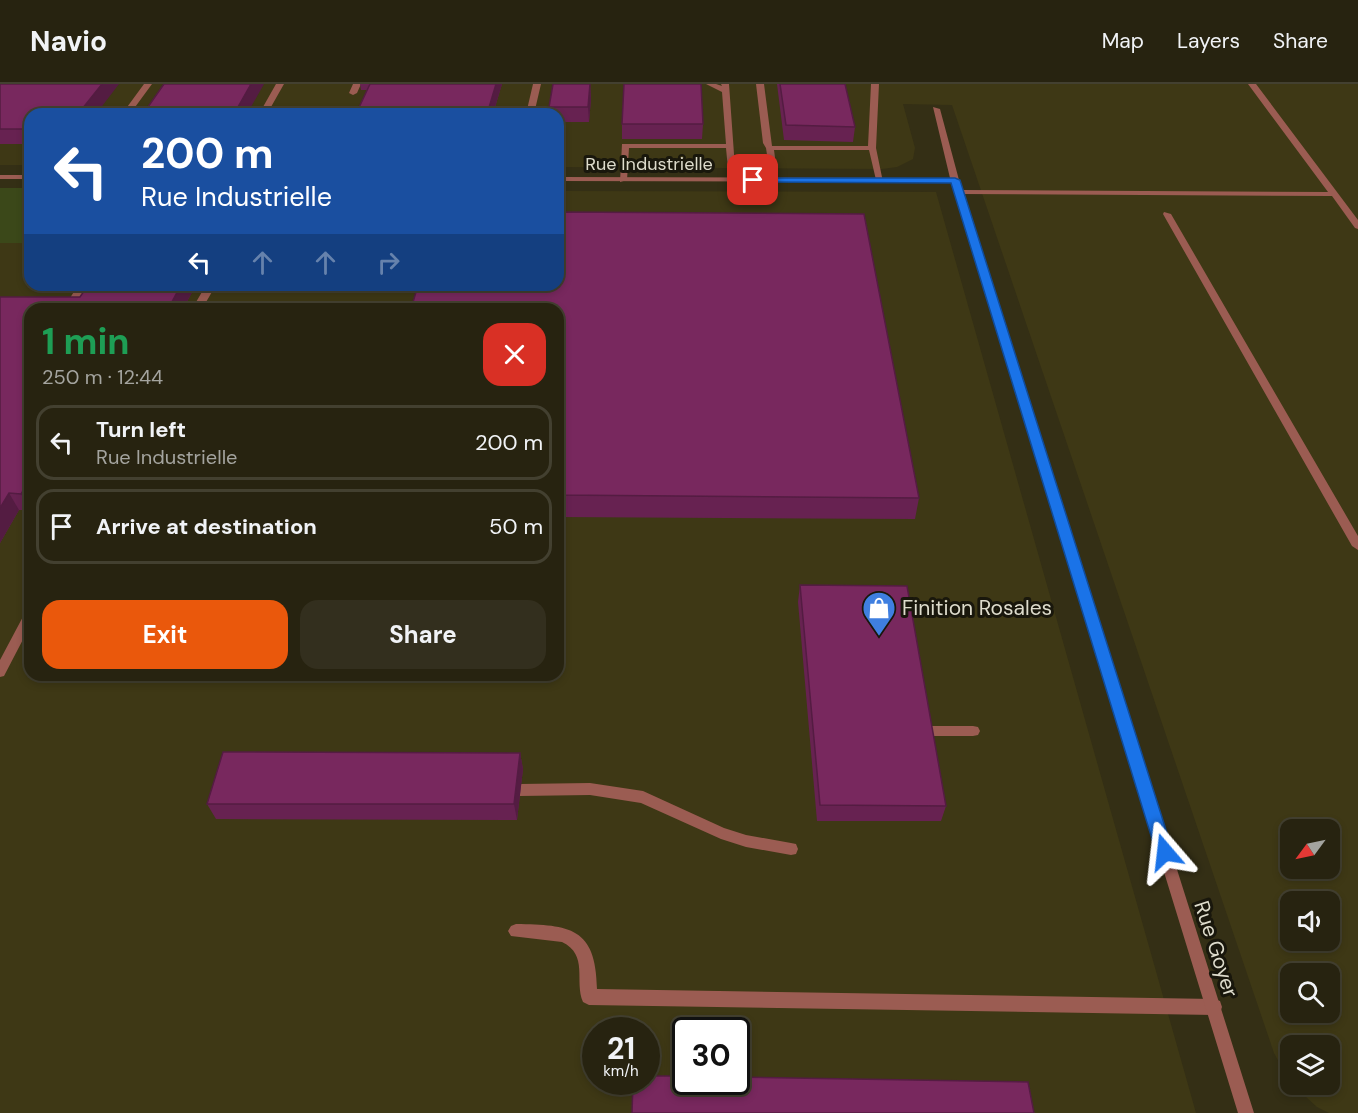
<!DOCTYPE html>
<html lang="en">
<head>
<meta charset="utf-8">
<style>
  body { margin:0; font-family:"DM Sans",sans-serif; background:#332f1e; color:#f1f3f6; height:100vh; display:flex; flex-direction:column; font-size:22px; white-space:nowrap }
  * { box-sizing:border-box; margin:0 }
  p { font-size:20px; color:#a4a49f }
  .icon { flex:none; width:33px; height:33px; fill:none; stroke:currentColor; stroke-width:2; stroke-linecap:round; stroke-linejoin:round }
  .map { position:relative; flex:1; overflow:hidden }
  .details { position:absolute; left:24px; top:219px; width:540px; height:378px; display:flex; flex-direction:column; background:#272310; border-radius:18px; box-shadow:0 3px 9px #0003,0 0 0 2px #434030 }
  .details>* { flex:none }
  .hud { position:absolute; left:24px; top:24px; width:540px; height:183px; border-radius:18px; box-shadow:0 3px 9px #0003,0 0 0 2px #434030; background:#1a4fa0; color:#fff; overflow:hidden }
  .needle { width:39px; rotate:237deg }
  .tools { position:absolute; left:1280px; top:735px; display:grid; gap:12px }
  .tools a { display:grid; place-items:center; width:60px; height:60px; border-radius:12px; background:#272310; box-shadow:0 3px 9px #0003,0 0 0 2px #434030; font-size:30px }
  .speed { position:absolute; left:582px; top:933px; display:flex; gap:12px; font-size:30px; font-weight:700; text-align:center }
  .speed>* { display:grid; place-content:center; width:78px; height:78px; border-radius:50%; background:#272310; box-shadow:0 3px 9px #0003,0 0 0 2px #434030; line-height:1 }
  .speed small { font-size:15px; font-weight:400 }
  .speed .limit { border:3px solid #111; border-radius:9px; background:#fff; color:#111 }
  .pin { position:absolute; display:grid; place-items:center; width:51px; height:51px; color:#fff; margin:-26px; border-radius:12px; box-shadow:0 3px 9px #0006 }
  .me { position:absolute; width:66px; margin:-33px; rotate:343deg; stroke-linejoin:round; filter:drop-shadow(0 0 4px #0008) }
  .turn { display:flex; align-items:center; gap:21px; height:126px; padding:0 18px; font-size:27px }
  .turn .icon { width:78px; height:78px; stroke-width:2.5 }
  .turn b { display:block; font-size:42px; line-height:51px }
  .lanes { display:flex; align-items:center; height:57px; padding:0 18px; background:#0003; justify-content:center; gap:30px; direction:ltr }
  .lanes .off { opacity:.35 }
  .round { display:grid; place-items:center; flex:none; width:63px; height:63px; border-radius:18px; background:#332f1e }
  .headline { display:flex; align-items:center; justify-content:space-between; height:102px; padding:0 18px }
  h1 { font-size:36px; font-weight:700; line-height:45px; color:#1e9e55 }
  .button { display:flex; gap:12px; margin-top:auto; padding:12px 18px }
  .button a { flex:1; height:69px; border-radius:18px; background:#ea580c; color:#fff; font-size:24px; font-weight:700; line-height:69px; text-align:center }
  .button a+a { background:#332f1e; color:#f1f3f6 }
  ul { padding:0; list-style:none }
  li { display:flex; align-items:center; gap:18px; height:75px; margin:0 12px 9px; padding:0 6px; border:3px solid #434030; border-radius:18px }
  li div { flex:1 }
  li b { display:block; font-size:22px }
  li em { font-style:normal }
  header { display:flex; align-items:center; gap:36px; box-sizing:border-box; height:84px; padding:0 30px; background:#272310; border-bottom:2px solid #434030 }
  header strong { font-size:28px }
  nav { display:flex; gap:33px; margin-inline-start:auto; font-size:21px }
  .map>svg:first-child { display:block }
  .built { fill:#3e3815; fill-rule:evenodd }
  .green { fill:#3b4819 }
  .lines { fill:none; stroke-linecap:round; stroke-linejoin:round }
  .lane { fill:#9b5c52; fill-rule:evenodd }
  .street { fill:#9b5c52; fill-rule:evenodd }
  .wall { fill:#672251 }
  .shaded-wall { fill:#541c42 }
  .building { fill:#78285e; stroke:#541c42; stroke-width:1.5 }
  .route { fill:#1a73e8; stroke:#114b97; stroke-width:1.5 }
  .labels { text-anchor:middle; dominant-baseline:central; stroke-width:6; stroke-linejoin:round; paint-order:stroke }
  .far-street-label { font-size:18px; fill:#dedccc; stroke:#19170c }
  .poi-label { font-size:21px; fill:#dedccc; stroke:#19170c; text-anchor:start }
  .street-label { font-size:21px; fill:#dedccc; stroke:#19170c }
</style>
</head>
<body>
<header>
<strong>Navio</strong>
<nav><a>Map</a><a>Layers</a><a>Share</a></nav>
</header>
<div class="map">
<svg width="1358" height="1029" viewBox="0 0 1358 1029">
  <rect width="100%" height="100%" fill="#342f15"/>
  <path class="built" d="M 0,0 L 1358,0 L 1358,1029 L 1329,1029 L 1317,1023 L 1293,1001 L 1329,1000 L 1329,962 L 1290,962 L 1290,998 L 1274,969 L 952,21 L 903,20 L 915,64 L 913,75 L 897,83 L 882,85 L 558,83 L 558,30 L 30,30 L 30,81 L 0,81 ZM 1290,746 L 1329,746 L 1329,784 L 1290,784 ZM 1290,818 L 1329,818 L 1329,856 L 1290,856 ZM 1290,890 L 1329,890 L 1329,928 L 1290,928 Z
    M 0,104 L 30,104 L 30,201 L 558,201 L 558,107 L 936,108 L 1196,1029 L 0,1029 ZM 30,225 L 558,225 L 558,591 L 30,591 ZM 596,946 L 646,946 L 646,998 L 596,998 ZM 686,946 L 736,946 L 736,998 L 686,998 Z"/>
  <path class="green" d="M 0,104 L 30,104 L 30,159 L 0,159 Z"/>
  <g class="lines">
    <path class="lane" d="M 144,0 L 152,0 L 130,30 L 122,30 Z
      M 276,0 L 284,0 L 267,30 L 259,30 Z
      M 353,0 L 361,0 L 357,9 L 353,11 L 349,9 Z
      M 533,0 L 541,0 L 534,30 L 526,30 Z
      M 706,0 L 716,0 L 722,2 L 721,0 L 729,0 L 736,98 L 729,96 L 726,64 L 629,64 L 627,96 L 620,98 L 622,60 L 726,60 L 722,8 Z
      M 756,0 L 764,0 L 772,62 L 868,62 L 871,0 L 879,0 L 876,64 L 883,98 L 876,96 L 869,66 L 774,66 L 778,96 L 771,98 L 766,64 L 763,59 Z
      M 1248,0 L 1256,0 L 1358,136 L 1358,145 L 1355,144 L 1332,112 L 959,110 L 955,108 L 959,106 L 1328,108 Z
      M 1164,128 L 1171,130 L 1358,452 L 1358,466 L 1352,462 L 1163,130 Z
      M 78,201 L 88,201 L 73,224 L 61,224 L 61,220 L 67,219 Z
      M 206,201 L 216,201 L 202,225 L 192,225 Z
      M 30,525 L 30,542 L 4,592 L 0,593 L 0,576 L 26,527 Z
      M 926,642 L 973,642 L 978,643 L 980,647 L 978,651 L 973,652 L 926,652 L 921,651 L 919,647 L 921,643 Z
      M 590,699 L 643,707 L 724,744 L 746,751 L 791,759 L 796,760 L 798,765 L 796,770 L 791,771 L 746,763 L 721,755 L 641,719 L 590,711 L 520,712 L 515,710 L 513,706 L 515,702 L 520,700 Z
      M 516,840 C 570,841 596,843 597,905 L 1214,915 L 1220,917 L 1222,923 L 1220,929 L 1214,931 L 589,921 L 583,918 C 574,897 589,871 562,858 L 511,852 L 508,847 L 511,842 Z"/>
    <path class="street" d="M 933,23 L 940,25 L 959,96 L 1254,1029 L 1238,1029 L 952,98 L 558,97 L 558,93 L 950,94 Z
      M 0,91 L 30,91 L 30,95 L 0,95 Z"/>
  </g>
  <path class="wall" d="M 0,0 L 30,30 L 30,60 L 0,60 Z
    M 360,0 L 502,0 L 493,30 L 356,30 L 367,6 L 361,6 Z
    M 590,0 L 591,15 L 589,38 L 558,38 L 558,30 L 550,30 L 549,23 Z
    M 777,0 L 845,0 L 855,43 L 853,58 L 784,56 Z
    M 622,40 L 703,40 L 702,55 L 622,55 Z
    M 196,201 L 183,225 L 30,225 L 30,426 L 19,426 L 0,459 L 0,213 L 80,213 Z
    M 558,225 L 919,414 L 915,435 L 558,433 Z
    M 800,501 L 946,722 L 941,737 L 817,737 L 798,518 Z
    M 520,669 L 523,685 L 517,736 L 216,735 L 207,720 Z"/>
  <path class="shaded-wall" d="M 102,0 L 119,0 L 96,30 L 78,30 Z
    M 251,0 L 264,0 L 247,30 L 234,30 Z
    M 496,0 L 502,0 L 493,30 L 488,30 L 488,27 Z
    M 590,0 L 591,15 L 589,38 L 588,23 Z
    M 30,40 L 30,55 L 26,45 Z
    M 181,201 L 196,201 L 183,225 L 168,225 Z
    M 30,394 L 30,424 L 21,410 Z
    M 9,409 L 19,426 L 0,459 L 0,424 Z
    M 520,669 L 523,685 L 517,736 L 514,720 Z"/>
  <path class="building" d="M 0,0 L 102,0 L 78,30 L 30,30 L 30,40 L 26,45 L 0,45 Z
    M 164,0 L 251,0 L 234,30 L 143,30 Z
    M 370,0 L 496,0 L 488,27 L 461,27 L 460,30 L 356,30 Z
    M 553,0 L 590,0 L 588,23 L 549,23 Z
    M 624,0 L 701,0 L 703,40 L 622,40 Z
    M 780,0 L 845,0 L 855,43 L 786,41 Z
    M 558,128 L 864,130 L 919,414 L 558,411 L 558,225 L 411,225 L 418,201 L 558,201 Z
    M 88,201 L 181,201 L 168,225 L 30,225 L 30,394 L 21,410 L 9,409 L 0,424 L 0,213 L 80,213 Z
    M 800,501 L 907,502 L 946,722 L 820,721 Z
    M 223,668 L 520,669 L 514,720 L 207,720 Z
    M 646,992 L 686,992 L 686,998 L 736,998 L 736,993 L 1028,998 L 1034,1029 L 632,1029 L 633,998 L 646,998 Z"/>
  <path class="route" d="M 750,94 L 955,94 L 960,96 L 1173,768 L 1170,773 L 1165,776 L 1159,773 L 1156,768 L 951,99 L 753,98 L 750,97 Z"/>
  <defs>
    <g id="shop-pin" transform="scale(1.725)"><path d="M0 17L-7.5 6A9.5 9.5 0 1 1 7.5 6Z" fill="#3f7fe0" stroke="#19170c"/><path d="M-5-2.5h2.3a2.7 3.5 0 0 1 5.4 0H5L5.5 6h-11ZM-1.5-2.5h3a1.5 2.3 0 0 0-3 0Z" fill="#fff"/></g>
  </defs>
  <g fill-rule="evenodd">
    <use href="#shop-pin" x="879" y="524"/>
  </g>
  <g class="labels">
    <g class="far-street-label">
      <text x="649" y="80">Rue Industrielle</text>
    </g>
    <g class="poi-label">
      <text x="902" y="524">Finition Rosales</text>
    </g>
    <g class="street-label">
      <text transform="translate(1216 865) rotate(72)">Rue Goyer</text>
    </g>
  </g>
</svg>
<div class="tools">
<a><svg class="needle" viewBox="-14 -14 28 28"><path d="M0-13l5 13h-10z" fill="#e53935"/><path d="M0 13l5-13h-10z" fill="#a4a49f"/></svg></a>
<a><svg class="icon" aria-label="sound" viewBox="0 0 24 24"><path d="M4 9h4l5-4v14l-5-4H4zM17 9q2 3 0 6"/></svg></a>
<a><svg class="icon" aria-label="search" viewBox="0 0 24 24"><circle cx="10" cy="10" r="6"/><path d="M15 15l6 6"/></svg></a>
<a><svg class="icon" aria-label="layers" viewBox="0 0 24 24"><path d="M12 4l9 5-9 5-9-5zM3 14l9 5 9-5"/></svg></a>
</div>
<div class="speed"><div>21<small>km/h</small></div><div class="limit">30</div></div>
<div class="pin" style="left:753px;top:96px;background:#d93025"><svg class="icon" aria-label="arrive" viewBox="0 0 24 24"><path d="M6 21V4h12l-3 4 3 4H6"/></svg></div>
<svg class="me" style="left:1165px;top:768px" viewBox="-20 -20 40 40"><path d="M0-17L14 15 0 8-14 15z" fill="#1a73e8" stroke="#fff" stroke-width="4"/></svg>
<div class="hud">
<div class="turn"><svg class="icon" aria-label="left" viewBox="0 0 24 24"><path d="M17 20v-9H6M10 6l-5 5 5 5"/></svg><div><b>200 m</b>Rue Industrielle</div></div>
<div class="lanes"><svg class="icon" aria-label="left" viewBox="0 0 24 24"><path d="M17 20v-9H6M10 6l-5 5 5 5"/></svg><svg class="icon off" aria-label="ahead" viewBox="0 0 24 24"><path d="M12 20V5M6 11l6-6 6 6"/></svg><svg class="icon off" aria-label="ahead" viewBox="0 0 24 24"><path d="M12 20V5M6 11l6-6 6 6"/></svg><svg class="icon off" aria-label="right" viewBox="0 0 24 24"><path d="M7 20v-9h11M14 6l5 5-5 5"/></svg></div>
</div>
<section class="details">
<div class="headline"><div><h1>1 min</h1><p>250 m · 12:44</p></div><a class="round" style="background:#d93025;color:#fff"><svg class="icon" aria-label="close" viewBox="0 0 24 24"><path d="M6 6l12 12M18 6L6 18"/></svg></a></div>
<ul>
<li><svg class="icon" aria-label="left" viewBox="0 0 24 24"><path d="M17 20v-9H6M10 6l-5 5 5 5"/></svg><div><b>Turn left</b><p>Rue Industrielle</p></div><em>200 m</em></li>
<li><svg class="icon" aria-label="arrive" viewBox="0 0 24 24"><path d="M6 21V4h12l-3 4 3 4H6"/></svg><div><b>Arrive at destination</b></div><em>50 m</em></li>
</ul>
<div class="button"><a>Exit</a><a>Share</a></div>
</section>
</div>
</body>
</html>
